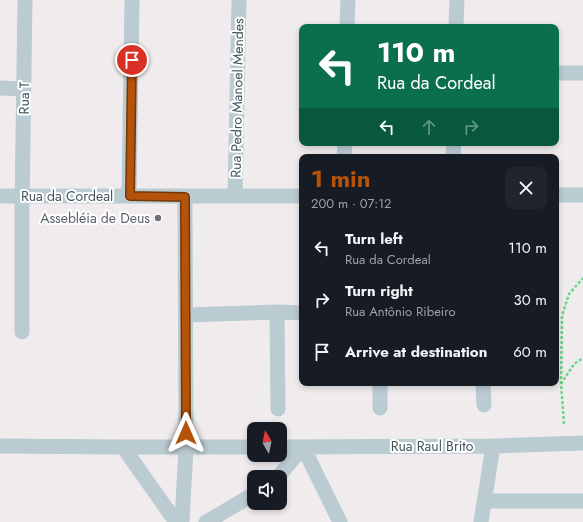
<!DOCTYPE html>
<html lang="en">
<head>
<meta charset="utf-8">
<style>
  body { margin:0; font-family:Jost,sans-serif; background:#20242c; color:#f1f3f6; height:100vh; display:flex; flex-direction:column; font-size:15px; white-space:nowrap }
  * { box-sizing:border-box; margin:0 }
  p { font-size:13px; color:#9ea1a6 }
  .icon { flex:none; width:22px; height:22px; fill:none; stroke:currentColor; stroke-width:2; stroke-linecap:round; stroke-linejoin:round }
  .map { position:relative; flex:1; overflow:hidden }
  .side { position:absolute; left:299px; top:154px; width:260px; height:232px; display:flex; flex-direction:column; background:#171b24; border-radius:8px; box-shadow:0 2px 6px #0003 }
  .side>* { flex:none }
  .top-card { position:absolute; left:299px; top:24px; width:260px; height:122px; border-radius:8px; box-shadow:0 2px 6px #0003; background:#0b6e4f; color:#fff; overflow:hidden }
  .needle { width:26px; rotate:351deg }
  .tools { position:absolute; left:247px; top:422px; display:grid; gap:8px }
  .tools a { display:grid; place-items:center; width:40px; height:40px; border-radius:8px; background:#171b24; box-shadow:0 2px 6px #0003; font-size:20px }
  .pin { position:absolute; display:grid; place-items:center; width:34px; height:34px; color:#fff; margin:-17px; border:2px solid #fff; border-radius:50%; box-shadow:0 1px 4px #0007 }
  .me { position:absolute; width:44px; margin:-22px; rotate:0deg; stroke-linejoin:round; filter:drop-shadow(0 0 3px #0008) }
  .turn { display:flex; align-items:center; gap:14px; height:84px; padding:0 12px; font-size:18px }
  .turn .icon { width:52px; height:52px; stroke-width:2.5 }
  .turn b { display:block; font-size:28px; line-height:34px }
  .lanes { display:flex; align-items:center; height:38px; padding:0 12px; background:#0003; justify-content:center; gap:20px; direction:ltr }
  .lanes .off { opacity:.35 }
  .round { display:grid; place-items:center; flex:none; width:42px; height:42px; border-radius:8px; background:#20242c }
  .head { display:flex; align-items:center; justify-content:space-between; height:68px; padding:0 12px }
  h1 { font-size:24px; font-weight:700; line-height:30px; color:#b45309 }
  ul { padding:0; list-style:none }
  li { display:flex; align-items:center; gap:12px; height:52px; padding:0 12px }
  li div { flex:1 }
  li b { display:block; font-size:15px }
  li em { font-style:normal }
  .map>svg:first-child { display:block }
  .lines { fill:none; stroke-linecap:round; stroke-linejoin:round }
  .path { stroke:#68d68b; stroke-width:2.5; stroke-dasharray:3 2; stroke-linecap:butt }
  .minor { stroke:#bacbd1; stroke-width:15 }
  .route-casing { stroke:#753606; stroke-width:10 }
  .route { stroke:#b45309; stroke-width:7 }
  .worship-dot { fill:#6b7280; stroke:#fff; stroke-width:1.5 }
  .labels { text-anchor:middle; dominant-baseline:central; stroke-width:4; stroke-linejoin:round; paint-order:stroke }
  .street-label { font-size:14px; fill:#42555c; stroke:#fff }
  .worship-label { font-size:14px; fill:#5b616d; stroke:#fff; text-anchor:end }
</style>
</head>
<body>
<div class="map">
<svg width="583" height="522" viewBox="0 0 583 522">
  <rect width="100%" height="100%" fill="#f0eced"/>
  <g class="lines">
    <path class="path" d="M 561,384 L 562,316 L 569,294 L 583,278
      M 564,424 L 561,384 L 574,364 L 583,358"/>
    <path class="minor" d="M 347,27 L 348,0
      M 456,27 L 457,0
      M 556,73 L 583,73
      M 0,88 L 24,89
      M 344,157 L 345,143
      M 453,157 L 454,143
      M 556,195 L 583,195
      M 0,196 L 302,196
      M 129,196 L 132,0
      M 235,196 L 239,0
      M 277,312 L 278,409
      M 186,315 L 277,312 L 302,313
      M 22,332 L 22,207 L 25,0
      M 483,383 L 484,405
      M 380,408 L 380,383
      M 0,446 L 123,447 L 254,447
      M 123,447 L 176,522
      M 280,447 L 493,446 L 583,443
      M 278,477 L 303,447 L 340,522
      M 484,501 L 583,501
      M 182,522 L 186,448 L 185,197
      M 206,522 L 210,520 L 254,494
      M 481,522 L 493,446"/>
  </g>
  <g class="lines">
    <g class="route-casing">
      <path id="route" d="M 132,60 L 130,196 L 185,197 L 186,433"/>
    </g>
    <use href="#route" class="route"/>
  </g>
  <circle class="worship-dot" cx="158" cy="218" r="4"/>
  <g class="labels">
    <g class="street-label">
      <text transform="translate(24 98) rotate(-89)">Rua T</text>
      <text transform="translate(237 98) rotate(-89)">Rua Pedro Manoel Mendes</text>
      <text x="67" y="196">Rua da Cordeal</text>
      <text x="432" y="446">Rua Raul Brito</text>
    </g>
    <g class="worship-label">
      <text x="150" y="218">Assebléia de Deus</text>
    </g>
  </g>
</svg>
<div class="tools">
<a><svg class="needle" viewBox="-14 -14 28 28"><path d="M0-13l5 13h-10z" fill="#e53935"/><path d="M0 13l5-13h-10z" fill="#9ea1a6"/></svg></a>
<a><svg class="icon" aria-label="sound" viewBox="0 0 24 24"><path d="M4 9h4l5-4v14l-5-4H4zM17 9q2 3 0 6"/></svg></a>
</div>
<div class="pin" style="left:132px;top:60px;background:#d93025"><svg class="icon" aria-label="arrive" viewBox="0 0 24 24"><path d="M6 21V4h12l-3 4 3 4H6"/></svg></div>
<svg class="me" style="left:186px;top:433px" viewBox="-20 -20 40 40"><path d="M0-17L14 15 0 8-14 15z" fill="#b45309" stroke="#fff" stroke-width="4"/></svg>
<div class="top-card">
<div class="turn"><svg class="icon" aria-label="left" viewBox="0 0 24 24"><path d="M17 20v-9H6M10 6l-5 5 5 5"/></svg><div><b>110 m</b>Rua da Cordeal</div></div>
<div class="lanes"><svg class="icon" aria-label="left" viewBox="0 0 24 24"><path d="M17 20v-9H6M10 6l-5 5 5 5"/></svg><svg class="icon off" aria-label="ahead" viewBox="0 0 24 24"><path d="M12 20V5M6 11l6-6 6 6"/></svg><svg class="icon off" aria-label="right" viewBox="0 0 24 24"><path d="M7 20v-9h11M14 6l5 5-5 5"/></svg></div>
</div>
<section class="side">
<div class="head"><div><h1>1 min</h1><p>200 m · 07:12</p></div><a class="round"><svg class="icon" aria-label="close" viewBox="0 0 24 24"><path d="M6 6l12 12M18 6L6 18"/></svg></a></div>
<ul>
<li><svg class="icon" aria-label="left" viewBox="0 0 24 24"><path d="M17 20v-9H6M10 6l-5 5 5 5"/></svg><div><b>Turn left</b><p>Rua da Cordeal</p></div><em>110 m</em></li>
<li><svg class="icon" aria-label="right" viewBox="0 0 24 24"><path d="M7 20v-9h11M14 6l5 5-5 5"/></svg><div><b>Turn right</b><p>Rua Antônio Ribeiro</p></div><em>30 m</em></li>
<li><svg class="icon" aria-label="arrive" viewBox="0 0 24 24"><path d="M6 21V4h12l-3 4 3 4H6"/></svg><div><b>Arrive at destination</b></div><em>60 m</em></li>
</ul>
</section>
</div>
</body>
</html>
